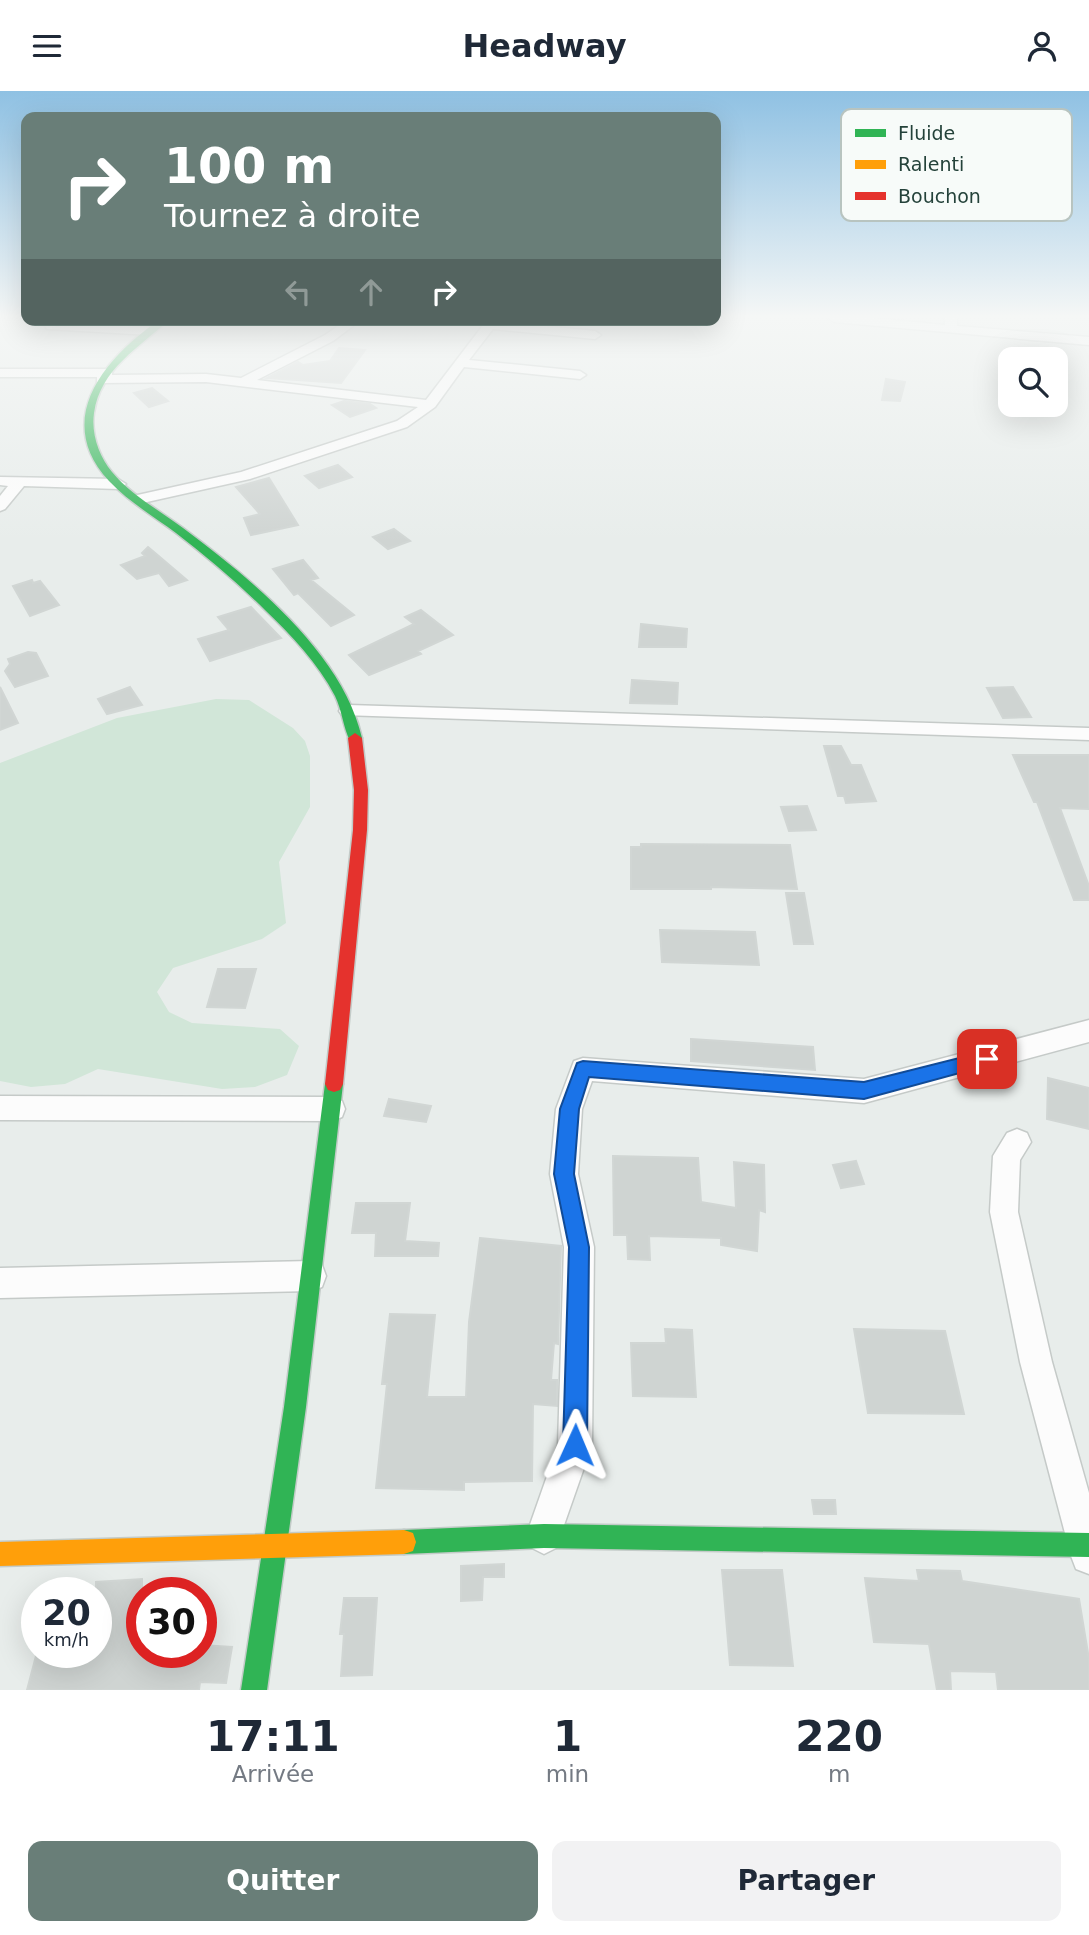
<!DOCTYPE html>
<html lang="fr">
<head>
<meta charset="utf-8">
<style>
  body { margin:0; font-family:"DejaVu Sans",sans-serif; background:#f2f2f3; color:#1f2937; height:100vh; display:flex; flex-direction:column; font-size:26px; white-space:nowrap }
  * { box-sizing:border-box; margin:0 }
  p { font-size:23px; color:#747a83 }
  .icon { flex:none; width:38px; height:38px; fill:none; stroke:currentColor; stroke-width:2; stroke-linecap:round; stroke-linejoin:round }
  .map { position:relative; height:1599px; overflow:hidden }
  .panel { display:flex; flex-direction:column; background:#fff; flex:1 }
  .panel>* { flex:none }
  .top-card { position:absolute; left:21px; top:21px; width:700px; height:214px; border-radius:14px; box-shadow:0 7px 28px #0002; background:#697e78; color:#fff; overflow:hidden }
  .buttons { position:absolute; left:998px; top:256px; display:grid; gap:14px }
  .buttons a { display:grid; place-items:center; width:70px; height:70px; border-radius:14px; background:#fff; box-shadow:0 7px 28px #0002; font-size:35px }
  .speed { position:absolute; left:21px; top:1486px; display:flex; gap:14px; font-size:35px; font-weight:700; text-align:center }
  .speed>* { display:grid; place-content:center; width:91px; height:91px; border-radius:50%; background:#fff; box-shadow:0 7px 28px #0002; line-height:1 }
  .speed small { font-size:18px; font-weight:400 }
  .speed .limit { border:10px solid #d22; background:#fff; color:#111 }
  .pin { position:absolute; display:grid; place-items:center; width:60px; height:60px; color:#fff; margin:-30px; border-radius:14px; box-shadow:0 4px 10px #0006 }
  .me { position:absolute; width:77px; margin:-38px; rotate:1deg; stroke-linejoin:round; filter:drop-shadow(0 0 5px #0008) }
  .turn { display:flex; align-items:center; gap:24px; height:147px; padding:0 28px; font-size:32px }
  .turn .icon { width:91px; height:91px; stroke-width:2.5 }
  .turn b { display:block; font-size:49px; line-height:60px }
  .lanes { display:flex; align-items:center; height:66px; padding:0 28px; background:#0003; justify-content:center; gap:35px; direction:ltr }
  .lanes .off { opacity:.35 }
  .eta { display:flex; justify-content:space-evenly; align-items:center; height:119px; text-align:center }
  .eta b { font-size:42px; font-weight:600; line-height:49px }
  .button { display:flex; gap:14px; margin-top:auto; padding:14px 28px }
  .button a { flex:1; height:80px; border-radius:14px; background:#697e78; color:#fff; font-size:28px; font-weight:600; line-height:80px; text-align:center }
  .button a+a { background:#f2f2f3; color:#1f2937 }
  header { display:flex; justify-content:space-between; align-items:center; height:91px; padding:0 28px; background:#fff; font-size:32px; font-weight:600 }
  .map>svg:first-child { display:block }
  .green { fill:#d1e6d8 }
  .building { fill:#cfd4d2; stroke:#d1d6d4; stroke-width:2 }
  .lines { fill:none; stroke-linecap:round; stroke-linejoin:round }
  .street-casing { stroke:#c5cac8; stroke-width:3 }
  .fast-casing { stroke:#c3cbc8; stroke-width:3 }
  .slow-casing { stroke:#c3cbc8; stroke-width:3 }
  .jam-casing { stroke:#c3cbc8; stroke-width:3 }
  .street { fill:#fcfcfc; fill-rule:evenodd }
  .fast { fill:#30b455; fill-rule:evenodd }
  .slow { fill:#ff9f0a; fill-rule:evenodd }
  .jam { fill:#e5322d; fill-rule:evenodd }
  .route { fill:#1a73e8; stroke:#114b97; stroke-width:2 }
  .key { fill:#f7fbf9; stroke:#b8c4c0; stroke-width:2 }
  .key-label { font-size:19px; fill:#24423a }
</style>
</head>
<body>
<header><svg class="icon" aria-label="menu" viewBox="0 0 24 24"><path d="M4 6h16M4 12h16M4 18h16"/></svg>Headway<svg class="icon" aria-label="person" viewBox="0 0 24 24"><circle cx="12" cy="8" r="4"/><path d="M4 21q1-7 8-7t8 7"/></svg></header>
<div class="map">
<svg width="1089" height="1599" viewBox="0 0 1089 1599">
  <rect width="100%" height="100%" fill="#e8edeb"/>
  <path class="green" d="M 216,608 L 249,609 L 293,637 L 305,650 L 310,665 L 310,716 L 279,771 L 286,832 L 262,848 L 173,877 L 157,901 L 169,921 L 192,932 L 280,938 L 299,955 L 287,984 L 255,996 L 222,998 L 98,978 L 65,993 L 31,996 L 0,990 L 0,672 L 117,627 Z"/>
  <path class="building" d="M 339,257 L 365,259 L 341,292 L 267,287 L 298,271 L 303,274 L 330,270 Z
    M 886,288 L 905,291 L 900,310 L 882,309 Z
    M 152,297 L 168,310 L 149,316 L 134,302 Z
    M 344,310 L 370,313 L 376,317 L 350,326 L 332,314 Z
    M 338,374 L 352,386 L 319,397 L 305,385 Z
    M 269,387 L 298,434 L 251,444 L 244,427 L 260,423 L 236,396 Z
    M 394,438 L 410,450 L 388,458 L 373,446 Z
    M 148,456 L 154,461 L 187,489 L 169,495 L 159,482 L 137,488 L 121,474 L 145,465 L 142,462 Z
    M 303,469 L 318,487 L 311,489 L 354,524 L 331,535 L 298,502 L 294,504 L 273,478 Z
    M 32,489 L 33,492 L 40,490 L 59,514 L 30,525 L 13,495 Z
    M 251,516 L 281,547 L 210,570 L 198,548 L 229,539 L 218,526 Z
    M 421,519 L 453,544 L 418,560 L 421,563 L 369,584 L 349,564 L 414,533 L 405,526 Z
    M 641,533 L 687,538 L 686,556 L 639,556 Z
    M 28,561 L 36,562 L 48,585 L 15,596 L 5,580 L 10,573 L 8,568 Z
    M 632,589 L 678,592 L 677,613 L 630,612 Z
    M 0,596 L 18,632 L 0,639 Z
    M 130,596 L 142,614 L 107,623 L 98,608 Z
    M 1013,596 L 1031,626 L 1003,627 L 987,597 Z
    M 824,655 L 841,655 L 851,674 L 861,674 L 876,710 L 846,712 L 844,705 L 838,705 Z
    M 1013,664 L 1089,664 L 1089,718 L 1060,717 L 1089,795 L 1089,809 L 1074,809 L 1037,711 L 1034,711 Z
    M 807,715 L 816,739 L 789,740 L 781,716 Z
    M 641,753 L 790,754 L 797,798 L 711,796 L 711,798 L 631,798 L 631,756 L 641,756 Z
    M 786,802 L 804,802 L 813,853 L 794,853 Z
    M 660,839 L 755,841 L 759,874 L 662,871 Z
    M 218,878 L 256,878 L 245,917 L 207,916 Z
    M 691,948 L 813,956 L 815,979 L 691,970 Z
    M 1048,987 L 1089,997 L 1089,1038 L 1047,1028 Z
    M 389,1008 L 431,1015 L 426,1031 L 384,1025 Z
    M 613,1065 L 698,1067 L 701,1111 L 736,1117 L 734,1071 L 764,1074 L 765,1121 L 759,1119 L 757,1160 L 721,1154 L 721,1147 L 649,1145 L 650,1169 L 628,1168 L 627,1144 L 614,1144 Z
    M 856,1070 L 864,1093 L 841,1097 L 833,1074 Z
    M 356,1112 L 410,1112 L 405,1150 L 439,1152 L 438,1165 L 375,1165 L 376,1142 L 352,1142 Z
    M 480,1147 L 561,1155 L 558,1253 L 554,1252 L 551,1289 L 557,1289 L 557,1315 L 533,1313 L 532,1390 L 464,1391 L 464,1399 L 376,1397 L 387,1293 L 382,1293 L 390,1223 L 435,1224 L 427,1306 L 466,1306 L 469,1231 Z
    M 665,1238 L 692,1239 L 696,1306 L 633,1305 L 631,1252 L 666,1252 Z
    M 854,1238 L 945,1240 L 964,1323 L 868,1322 Z
    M 812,1409 L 835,1409 L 836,1423 L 814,1423 Z
    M 504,1473 L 504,1486 L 483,1486 L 482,1509 L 461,1510 L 461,1475 Z
    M 722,1479 L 782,1479 L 793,1575 L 730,1574 Z
    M 917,1479 L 960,1480 L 962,1490 L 1079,1508 L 1089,1568 L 1089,1599 L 998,1599 L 996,1581 L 950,1580 L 951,1599 L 937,1599 L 929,1553 L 874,1551 L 865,1487 L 919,1490 Z
    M 142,1488 L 142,1561 L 201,1561 L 201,1554 L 232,1556 L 226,1592 L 200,1591 L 199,1599 L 27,1599 L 37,1561 L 96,1561 L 96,1491 Z
    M 344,1507 L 377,1507 L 372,1584 L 341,1585 L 344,1543 L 340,1543 Z"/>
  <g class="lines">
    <g class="street-casing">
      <path id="street" d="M 828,227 L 873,227 L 945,234 L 945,227 L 957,227 L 957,235 L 1089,246 L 1089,254 L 834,231 Z
        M 347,229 L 361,229 L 333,250 L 257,289 L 426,309 L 487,229 L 595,240 L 601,244 L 595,248 L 493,238 L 469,269 L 580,280 L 586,284 L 580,288 L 464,276 L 435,316 L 407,336 L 250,388 L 138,413 L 130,408 L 133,405 L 241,381 L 397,330 L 418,316 L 206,291 L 102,292 L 97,291 L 97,286 L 0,286 L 0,278 L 107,278 L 112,279 L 112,284 L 206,283 L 241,287 L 325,244 Z
        M 51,231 L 150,236 L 156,240 L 150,244 L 47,238 L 45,235 Z
        M 0,386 L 118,388 L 126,393 L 118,398 L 24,395 L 5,418 L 0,420 L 0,405 L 8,395 L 0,394 Z
        M 349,614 L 1089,637 L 1089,649 L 342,624 L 339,620 L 342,616 Z
        M 1089,929 L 1089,951 L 864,1012 L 592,990 L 582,1018 L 578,1083 L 594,1156 L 592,1354 L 556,1457 L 544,1463 L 532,1457 L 526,1445 L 558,1354 L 564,1156 L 550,1083 L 556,1018 L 574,970 L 583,967 L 864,988 Z
        M 0,1005 L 332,1006 L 342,1010 L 345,1018 L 342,1026 L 332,1030 L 0,1029 Z
        M 1017,1038 L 1027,1042 L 1031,1051 L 1020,1069 L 1018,1121 L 1052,1271 L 1089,1402 L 1089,1483 L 1076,1478 L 1071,1465 L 1020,1271 L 990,1121 L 993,1065 L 1007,1042 Z
        M 311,1170 L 322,1174 L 326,1185 L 322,1196 L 311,1200 L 0,1207 L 0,1177 Z"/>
    </g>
    <g class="fast-casing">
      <path id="fast" d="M 159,229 L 169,229 C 140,256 100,278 94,322 C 91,343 99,365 112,381 C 131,404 159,419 183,437 C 250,487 343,562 362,647 L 360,650 L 350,650 C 343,636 342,619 335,605 C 318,572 291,544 265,519 C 237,491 207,466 176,442 C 153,425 129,411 109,390 C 52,328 105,267 159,229 Z
        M 334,985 L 340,987 L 343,993 L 306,1316 L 267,1599 L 241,1599 L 284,1316 L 325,993 L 328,987 Z
        M 544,1433 L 1089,1442 L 1089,1466 L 544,1457 L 404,1463 L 395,1460 L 392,1451 L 395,1442 L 404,1439 Z"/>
    </g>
    <g class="slow-casing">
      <path id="slow" d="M 404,1439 L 413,1442 L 416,1451 L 413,1460 L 404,1463 L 0,1475 L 0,1451 Z"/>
    </g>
    <g class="jam-casing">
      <path id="jam" d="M 355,642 L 362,647 L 368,699 L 367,739 L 343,993 L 340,999 L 334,1001 L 328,999 L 325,993 L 353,739 L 354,699 L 348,647 Z"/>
    </g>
    <use href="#street" class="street"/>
    <use href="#fast" class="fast"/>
    <use href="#slow" class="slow"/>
    <use href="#jam" class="jam"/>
  </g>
  <linearGradient id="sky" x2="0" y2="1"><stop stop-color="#8fc1e3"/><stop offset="0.5" stop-color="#f5f7f6"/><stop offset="1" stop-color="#f5f7f6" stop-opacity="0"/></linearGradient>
  <rect width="1089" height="451" fill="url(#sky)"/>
  <path class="route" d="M 987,960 L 993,962 L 996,968 L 993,973 L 864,1008 L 589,986 L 579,1018 L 574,1083 L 589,1156 L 587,1354 L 583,1362 L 575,1365 L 567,1362 L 563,1354 L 569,1156 L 554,1083 L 560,1018 L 577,972 L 583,970 L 864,991 Z"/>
  <rect x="841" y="18" width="231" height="112" rx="10" class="key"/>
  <rect x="855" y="38" width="31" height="8" fill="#30b455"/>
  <rect x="855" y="69" width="31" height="9" fill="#ff9f0a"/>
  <rect x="855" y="101" width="31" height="8" fill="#e5322d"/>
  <g class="key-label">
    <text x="898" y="49">Fluide</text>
    <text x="898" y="80">Ralenti</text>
    <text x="898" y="112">Bouchon</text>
  </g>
</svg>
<div class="buttons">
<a><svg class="icon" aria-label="search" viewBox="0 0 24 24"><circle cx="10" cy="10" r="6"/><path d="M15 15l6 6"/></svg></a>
</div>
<div class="speed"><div>20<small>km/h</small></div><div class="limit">30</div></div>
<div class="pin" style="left:987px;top:968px;background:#d93025"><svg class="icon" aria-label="arrive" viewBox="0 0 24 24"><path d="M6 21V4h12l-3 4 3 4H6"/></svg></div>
<svg class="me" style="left:575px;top:1354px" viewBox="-20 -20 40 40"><path d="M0-17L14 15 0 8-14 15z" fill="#1a73e8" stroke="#fff" stroke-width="4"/></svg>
<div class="top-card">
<div class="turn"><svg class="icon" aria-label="right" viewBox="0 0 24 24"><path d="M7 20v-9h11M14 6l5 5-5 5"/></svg><div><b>100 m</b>Tournez à droite</div></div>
<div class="lanes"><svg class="icon off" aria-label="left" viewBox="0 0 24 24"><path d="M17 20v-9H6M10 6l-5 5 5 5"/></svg><svg class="icon off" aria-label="ahead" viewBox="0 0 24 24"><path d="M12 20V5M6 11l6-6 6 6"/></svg><svg class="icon" aria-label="right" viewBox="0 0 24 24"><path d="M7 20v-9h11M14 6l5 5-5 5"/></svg></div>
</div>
</div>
<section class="panel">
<div class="eta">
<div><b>17:11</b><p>Arrivée</p></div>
<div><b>1</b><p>min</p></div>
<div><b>220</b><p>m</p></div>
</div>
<div class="button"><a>Quitter</a><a>Partager</a></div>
</section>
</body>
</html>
